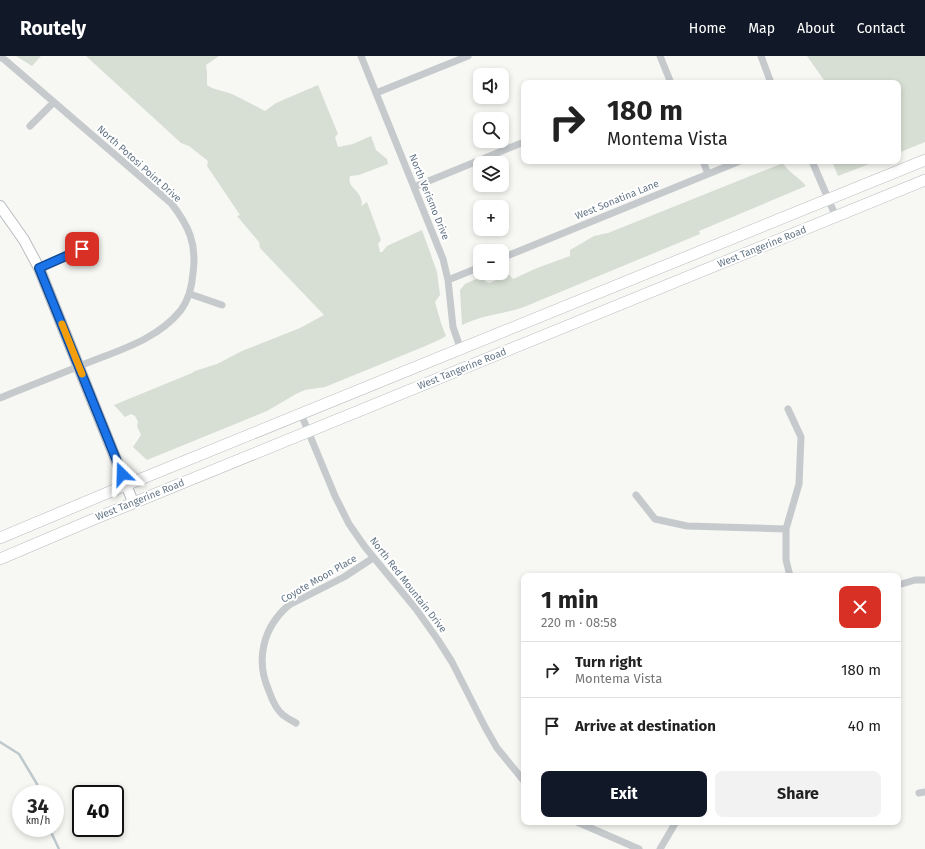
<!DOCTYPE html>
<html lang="en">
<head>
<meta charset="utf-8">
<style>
  body { margin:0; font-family:"Fira Sans",sans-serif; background:#f2f2f2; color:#222; height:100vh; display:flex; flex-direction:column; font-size:15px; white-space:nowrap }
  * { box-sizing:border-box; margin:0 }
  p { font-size:13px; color:#767676 }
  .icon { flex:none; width:22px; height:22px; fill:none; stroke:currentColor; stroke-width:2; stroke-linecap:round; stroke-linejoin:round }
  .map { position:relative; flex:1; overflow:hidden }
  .drawer { position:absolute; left:521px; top:517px; width:380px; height:252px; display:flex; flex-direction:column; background:#fff; border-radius:8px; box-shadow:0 2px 6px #0003 }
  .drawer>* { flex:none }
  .guide { position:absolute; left:521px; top:24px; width:380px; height:84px; border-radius:8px; box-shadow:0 2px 6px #0003; background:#fff; color:#222; overflow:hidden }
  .buttons { position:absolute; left:473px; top:12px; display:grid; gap:8px }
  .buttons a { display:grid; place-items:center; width:36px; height:36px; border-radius:8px; background:#fff; box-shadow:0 2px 6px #0003; font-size:20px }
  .speed { position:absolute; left:12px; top:729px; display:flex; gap:8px; font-size:20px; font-weight:700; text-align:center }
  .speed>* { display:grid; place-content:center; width:52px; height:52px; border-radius:50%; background:#fff; box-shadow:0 2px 6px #0003; line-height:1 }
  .speed small { font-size:10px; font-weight:400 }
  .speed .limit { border:2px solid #111; border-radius:6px; background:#fff; color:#111 }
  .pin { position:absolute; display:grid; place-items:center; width:34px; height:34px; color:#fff; margin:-17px; border-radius:8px; box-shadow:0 2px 6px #0006 }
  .me { position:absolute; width:44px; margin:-22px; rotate:338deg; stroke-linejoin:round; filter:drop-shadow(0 0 3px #0008) }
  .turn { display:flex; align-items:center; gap:14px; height:84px; padding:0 20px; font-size:18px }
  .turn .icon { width:52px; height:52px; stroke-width:2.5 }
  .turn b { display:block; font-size:28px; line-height:34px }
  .round { display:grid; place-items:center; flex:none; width:42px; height:42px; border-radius:8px; background:#f2f2f2 }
  .head { display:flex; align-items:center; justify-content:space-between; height:68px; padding:0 20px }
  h1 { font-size:24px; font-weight:700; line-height:30px }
  .cta { display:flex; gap:8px; margin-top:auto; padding:8px 20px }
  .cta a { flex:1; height:46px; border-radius:8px; background:#111827; color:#fff; font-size:16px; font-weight:700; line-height:46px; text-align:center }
  .cta a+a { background:#f2f2f2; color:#222 }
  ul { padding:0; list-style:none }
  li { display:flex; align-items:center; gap:12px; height:56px; padding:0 20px; border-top:1px solid #e0e0e0 }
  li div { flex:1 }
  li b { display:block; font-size:15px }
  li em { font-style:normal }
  header { display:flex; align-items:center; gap:24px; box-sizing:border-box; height:56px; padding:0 20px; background:#111827; color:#fff }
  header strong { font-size:19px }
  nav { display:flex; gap:22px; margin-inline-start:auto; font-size:14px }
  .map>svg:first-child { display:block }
  .green { fill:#d7dfd4 }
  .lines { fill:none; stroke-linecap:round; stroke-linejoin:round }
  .stream { stroke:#bec9cd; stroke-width:2.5 }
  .secondary-casing { stroke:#b8bdc2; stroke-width:12 }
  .primary-casing { stroke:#b7bbbf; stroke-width:12 }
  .street { stroke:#c6cacd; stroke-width:7 }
  .secondary { stroke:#fff; stroke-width:10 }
  .primary { stroke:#fff; stroke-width:11 }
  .route-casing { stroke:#114b97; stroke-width:10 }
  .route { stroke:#1a73e8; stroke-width:7 }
  .slow { stroke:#f59e0b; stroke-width:7 }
  .labels { text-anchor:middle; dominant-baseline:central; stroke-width:4; stroke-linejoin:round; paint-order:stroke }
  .street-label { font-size:10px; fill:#647586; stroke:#fff }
</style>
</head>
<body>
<header>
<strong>Routely</strong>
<nav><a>Home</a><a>Map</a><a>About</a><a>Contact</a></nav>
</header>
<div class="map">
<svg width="925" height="793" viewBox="0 0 925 793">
  <rect width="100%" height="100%" fill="#f7f7f3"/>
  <path class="green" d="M 16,0 L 41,0 L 32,10 Z
    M 86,0 L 219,0 L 206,9 L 207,16 L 207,29 L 212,32 L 232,38 L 265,55 L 276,47 L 318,29 L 338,78 L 335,81 L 338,91 L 353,88 L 371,80 L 376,94 L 387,103 L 388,108 L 359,119 L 350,120 C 348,128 352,130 357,136 C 359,138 361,142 362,146 L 361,150 L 367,146 L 381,184 L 378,188 L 380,196 L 382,196 L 387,190 L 422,174 L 437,216 L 440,239 L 435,246 L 441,267 L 446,280 L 441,283 L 423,291 L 325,331 L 305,334 L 296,338 L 267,355 L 147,404 L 133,391 L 141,379 L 137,370 L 138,366 L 135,360 L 131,358 L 125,361 L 114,349 L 192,317 L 195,315 L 217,308 L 242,295 L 300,272 L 324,259 L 260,192 L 259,186 L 237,160 L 240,159 L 207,110 L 208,105 L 189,90 L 181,87 Z
    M 807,0 L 925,0 L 925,86 L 898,97 L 898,27 L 826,27 Z
    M 832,105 L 877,105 L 838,120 Z
    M 783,107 C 788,116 799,121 806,130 L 699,175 L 700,178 L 524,251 C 503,258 481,259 462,269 L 460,234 L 465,228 L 483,220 L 486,226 L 490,227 L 496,224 L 498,217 L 507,216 L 513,223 L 537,212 L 570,200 L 570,194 L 594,180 L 608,177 Z"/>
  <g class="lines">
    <path class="stream" d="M 0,686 L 19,698 L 37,728 L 39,738
      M 49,772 L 59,793"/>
    <g class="secondary-casing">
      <path id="secondary" d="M 0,150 L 24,184 L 39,212 L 133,446"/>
    </g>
    <g class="primary-casing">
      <path id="primary" d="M 0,482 L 126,429 L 925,104
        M 0,503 L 94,463 L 925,124"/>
    </g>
    <path class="street" d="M 361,0 L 443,203 L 448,224 L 453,271 L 461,294
      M 660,0 L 671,27
      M 761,0 L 771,27
      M 0,1 L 5,4 L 171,147 C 189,170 197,188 193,217 C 192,230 189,243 181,254 C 158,283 120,294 87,307 C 58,319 29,330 0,342
      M 376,37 L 468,0
      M 30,70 L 54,46
      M 703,105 L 708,118
      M 812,105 L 836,161
      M 414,131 L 524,86
      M 502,202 L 740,105
      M 39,212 L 82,193
      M 448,224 L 480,211
      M 190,238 L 222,249
      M 788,353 L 801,381 L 799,428 L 786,473 L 786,504 L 790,520
      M 301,358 L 335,440 L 349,468 L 365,491 L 416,553 L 438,584 L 452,606 L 485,671 L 497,692 L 524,725
      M 636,439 L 655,463 L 687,470 L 786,473
      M 898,529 L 915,524 L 925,524
      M 296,667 C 292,665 287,662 283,659 C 276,653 272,644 269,635 C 255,604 263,571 289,549 L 344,521 L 373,502
      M 919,737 L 925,736
      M 577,766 L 639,793
      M 660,793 L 676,766"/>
    <use href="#secondary" class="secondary"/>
    <use href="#primary" class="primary"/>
  </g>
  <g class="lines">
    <g class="route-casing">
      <path id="route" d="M 82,193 L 39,212 L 122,418"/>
    </g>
    <use href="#route" class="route"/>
    <path class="slow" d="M 62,268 L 82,318"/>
  </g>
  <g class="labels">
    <g class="street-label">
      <text transform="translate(139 108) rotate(42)">North Potosi Point Drive</text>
      <text transform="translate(429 141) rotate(68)">North Verismo Drive</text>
      <text transform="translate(617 144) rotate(-22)">West Sonatina Lane</text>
      <text transform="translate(762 191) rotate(-22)">West Tangerine Road</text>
      <text transform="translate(462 313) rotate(-22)">West Tangerine Road</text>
      <text transform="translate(140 444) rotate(-22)">West Tangerine Road</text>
      <text transform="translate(319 523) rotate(-30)">Coyote Moon Place</text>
      <text transform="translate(408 529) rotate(52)">North Red Mountain Drive</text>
    </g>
  </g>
</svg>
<div class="buttons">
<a><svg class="icon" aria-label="sound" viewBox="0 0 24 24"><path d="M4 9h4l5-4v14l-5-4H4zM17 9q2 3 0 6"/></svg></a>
<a><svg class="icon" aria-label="search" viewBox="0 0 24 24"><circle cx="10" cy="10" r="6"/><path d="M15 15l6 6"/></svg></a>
<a><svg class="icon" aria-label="layers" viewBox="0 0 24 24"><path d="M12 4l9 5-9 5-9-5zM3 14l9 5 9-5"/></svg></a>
<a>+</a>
<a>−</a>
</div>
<div class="speed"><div>34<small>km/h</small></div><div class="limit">40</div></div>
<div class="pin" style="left:82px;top:193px;background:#d93025"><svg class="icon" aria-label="arrive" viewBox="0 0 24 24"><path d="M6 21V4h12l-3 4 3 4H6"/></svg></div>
<svg class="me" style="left:122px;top:418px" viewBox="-20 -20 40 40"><path d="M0-17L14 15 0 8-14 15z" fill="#1a73e8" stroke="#fff" stroke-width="4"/></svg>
<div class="guide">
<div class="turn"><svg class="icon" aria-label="right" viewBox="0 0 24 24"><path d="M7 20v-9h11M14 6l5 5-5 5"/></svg><div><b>180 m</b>Montema Vista</div></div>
</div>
<section class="drawer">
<div class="head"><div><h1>1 min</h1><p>220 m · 08:58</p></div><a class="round" style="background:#d93025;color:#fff"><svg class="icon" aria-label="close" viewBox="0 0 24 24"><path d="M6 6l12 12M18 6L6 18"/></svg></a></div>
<ul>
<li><svg class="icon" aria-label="right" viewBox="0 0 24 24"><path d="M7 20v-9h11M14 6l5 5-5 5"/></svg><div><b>Turn right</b><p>Montema Vista</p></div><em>180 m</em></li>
<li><svg class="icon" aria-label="arrive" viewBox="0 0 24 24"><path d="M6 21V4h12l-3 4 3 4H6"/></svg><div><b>Arrive at destination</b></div><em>40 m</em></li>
</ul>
<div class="cta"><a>Exit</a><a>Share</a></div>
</section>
</div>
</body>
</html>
